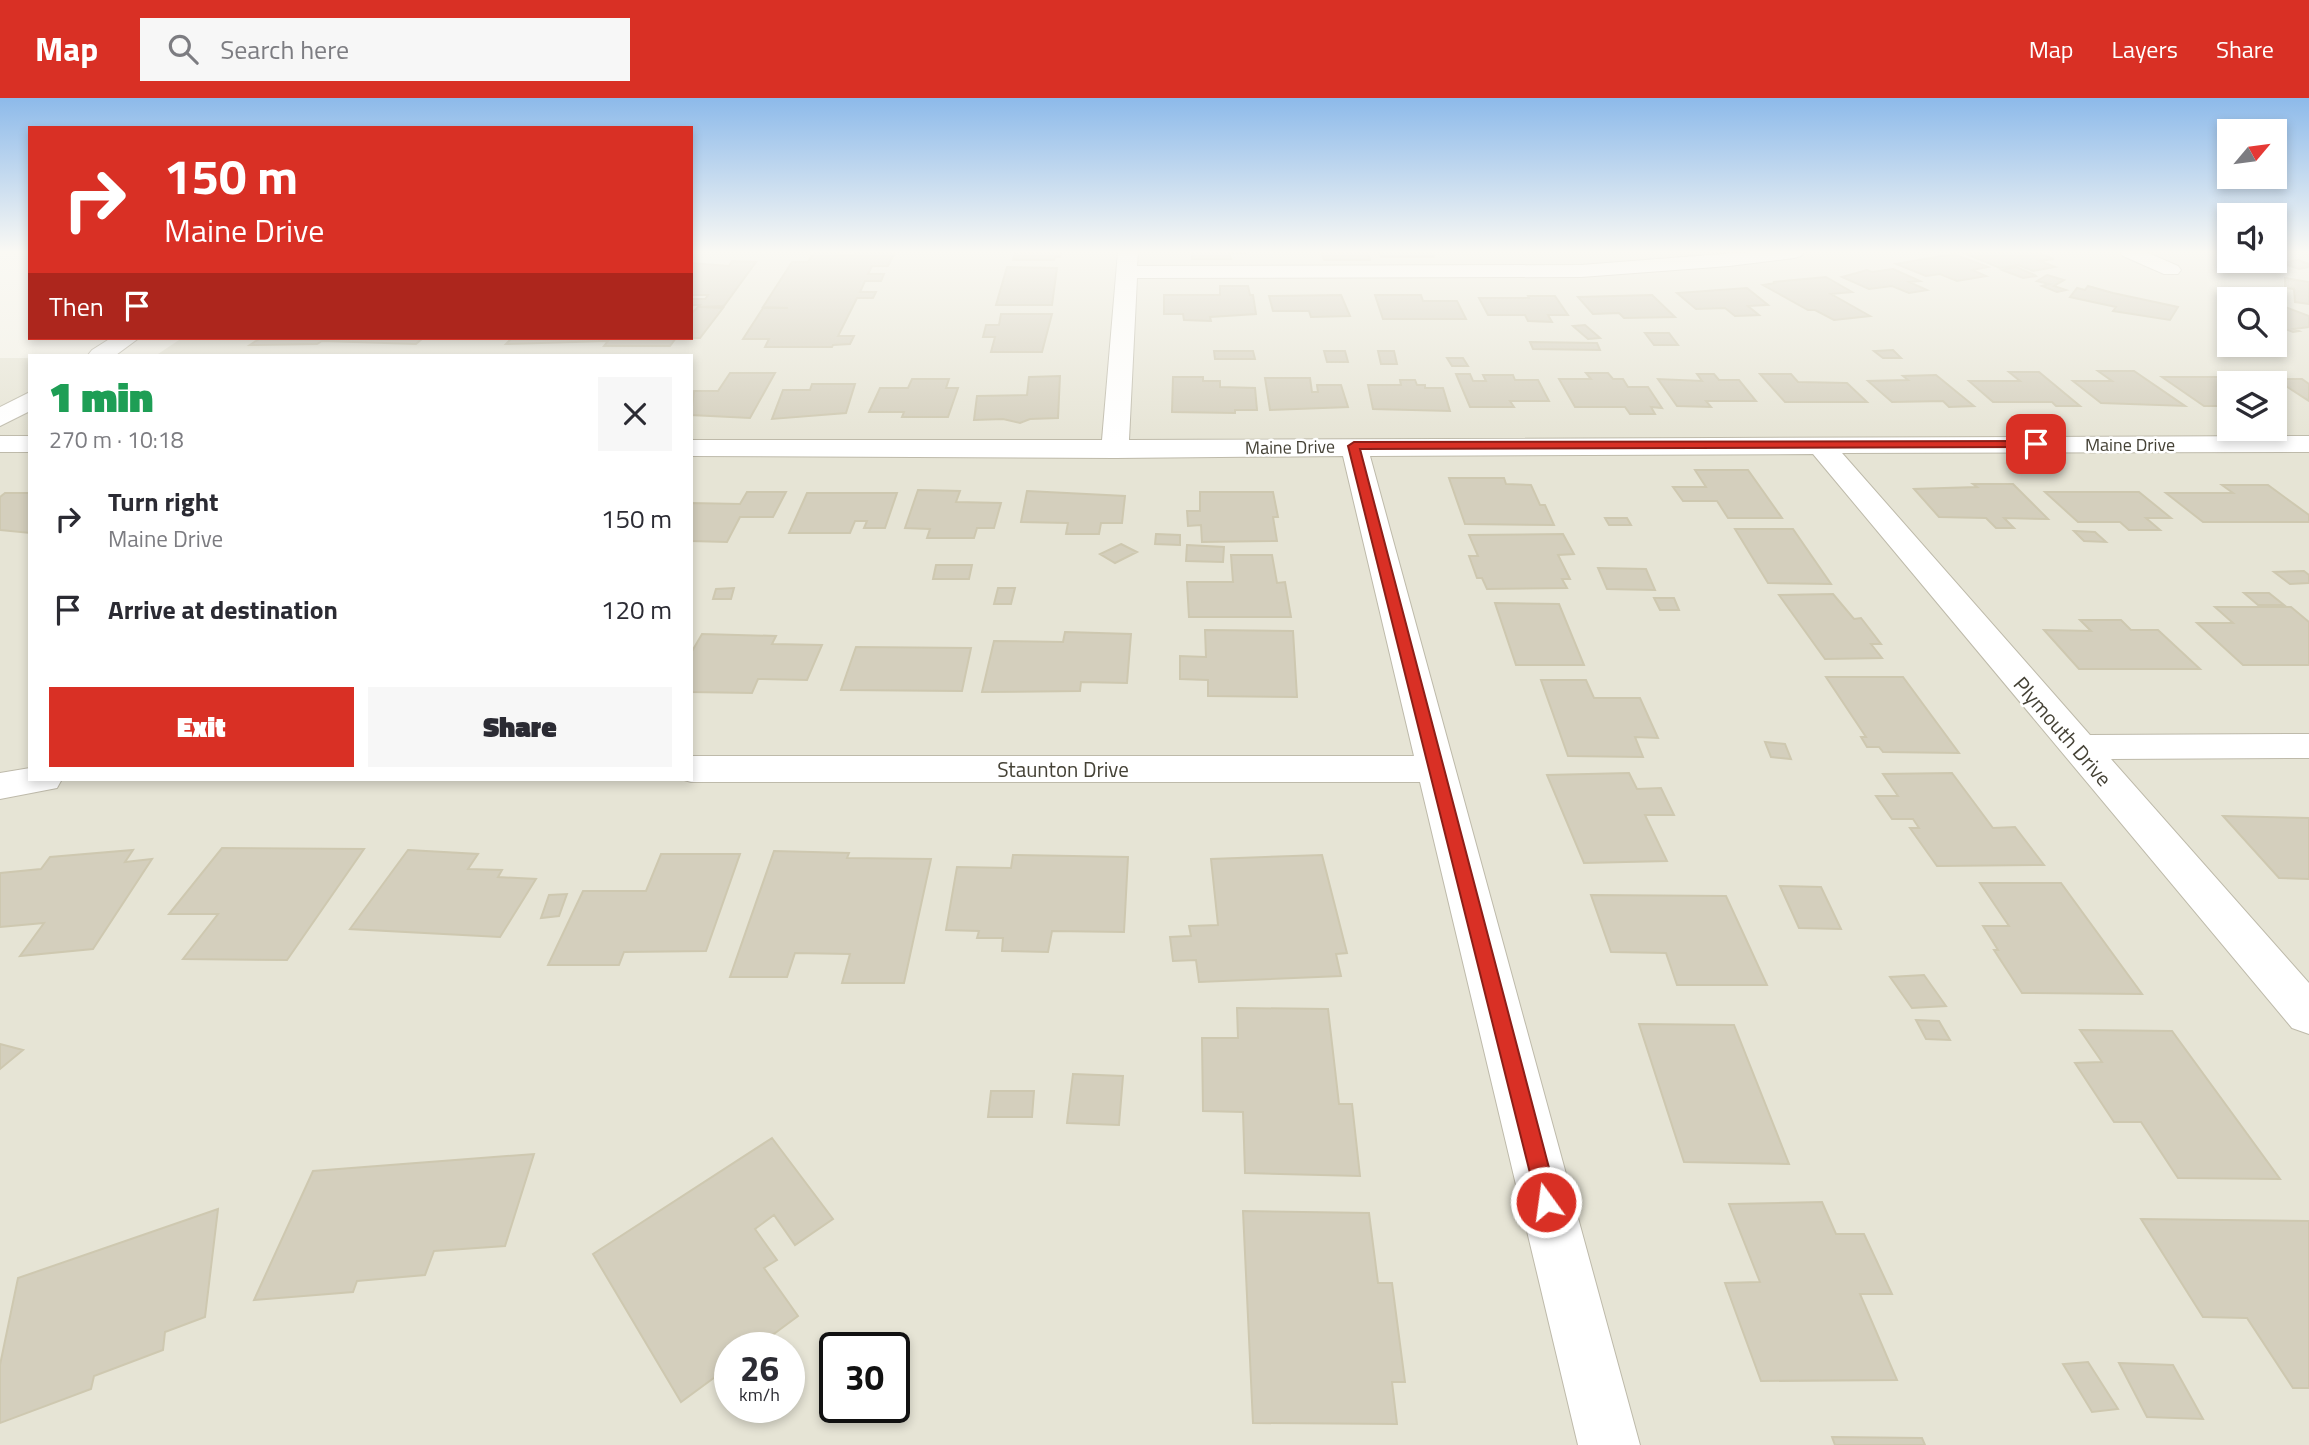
<!DOCTYPE html>
<html lang="en">
<head>
<meta charset="utf-8">
<style>
  body { margin:0; font-family:"Titillium Web",sans-serif; background:#f7f7f7; color:#2b2b33; height:100vh; display:flex; flex-direction:column; font-size:26px; white-space:nowrap }
  * { box-sizing:border-box; margin:0 }
  p { font-size:23px; color:#7c7c81 }
  .icon { flex:none; width:38px; height:38px; fill:none; stroke:currentColor; stroke-width:2; stroke-linecap:round; stroke-linejoin:round }
  .map { position:relative; flex:1; overflow:hidden }
  .sheet { position:absolute; left:28px; top:256px; width:665px; height:427px; display:flex; flex-direction:column; background:#fff; border-radius:0px; box-shadow:0 4px 10px #0003 }
  .sheet>* { flex:none }
  .banner { position:absolute; left:28px; top:28px; width:665px; height:214px; border-radius:0px; box-shadow:0 4px 10px #0003; background:#d93025; color:#fff; overflow:hidden }
  .needle { width:46px; rotate:61deg }
  .controls { position:absolute; left:2217px; top:21px; display:grid; gap:14px }
  .controls a { display:grid; place-items:center; width:70px; height:70px; border-radius:0px; background:#fff; box-shadow:0 4px 10px #0003; font-size:35px }
  .speed { position:absolute; left:714px; top:1234px; display:flex; gap:14px; font-size:35px; font-weight:700; text-align:center }
  .speed>* { display:grid; place-content:center; width:91px; height:91px; border-radius:50%; background:#fff; box-shadow:0 4px 10px #0003; line-height:1 }
  .speed small { font-size:18px; font-weight:400 }
  .speed .limit { border:4px solid #111; border-radius:10px; background:#fff; color:#111 }
  .pin { position:absolute; display:grid; place-items:center; width:60px; height:60px; color:#fff; margin:-30px; border-radius:14px; box-shadow:0 4px 10px #0006 }
  .me { position:absolute; width:77px; margin:-38px; rotate:346deg; stroke-linejoin:round; filter:drop-shadow(0 0 5px #0008) }
  .turn { display:flex; align-items:center; gap:24px; height:147px; padding:0 21px; font-size:32px }
  .turn .icon { width:91px; height:91px; stroke-width:2.5 }
  .turn b { display:block; font-size:49px; line-height:60px }
  .then { display:flex; align-items:center; height:66px; padding:0 21px; background:#0003; gap:14px; font-size:26px }
  .round { display:grid; place-items:center; flex:none; width:74px; height:74px; border-radius:0px; background:#f7f7f7 }
  .overview { display:flex; align-items:center; justify-content:space-between; height:119px; padding:0 21px }
  h1 { font-size:42px; font-weight:800; line-height:52px; color:#1e9e55 }
  .action { display:flex; gap:14px; margin-top:auto; padding:14px 21px }
  .action a { flex:1; height:80px; border-radius:0px; background:#d93025; color:#fff; font-size:28px; font-weight:800; line-height:80px; text-align:center }
  .action a+a { background:#f7f7f7; color:#2b2b33 }
  ul { padding:0; list-style:none }
  li { display:flex; align-items:center; gap:21px; height:91px; padding:0 21px }
  li div { flex:1 }
  li b { display:block; font-size:26px }
  li em { font-style:normal }
  header { display:flex; align-items:center; gap:42px; box-sizing:border-box; height:98px; padding:0 35px; background:#d93025; color:#fff }
  header strong { font-size:33px }
  nav { display:flex; gap:38px; margin-inline-start:auto; font-size:24px }
  .search { width:490px; height:63px; background:#f7f7f7; display:flex; align-items:center; gap:18px; box-sizing:border-box; padding:0 24px; border-radius:0px; color:#7c7c81; font-size:26px }
  .map>svg:first-child { display:block }
  .residential { fill:#e6e4d5; fill-rule:evenodd }
  .building { fill:#d4cfbd; stroke:#cec8b0; stroke-width:2 }
  .lines { fill:none; stroke-linecap:round; stroke-linejoin:round }
  .minor-casing { stroke:#bebaaa; stroke-width:2 }
  .minor { fill:#fff; fill-rule:evenodd }
  .route { fill:#d93025; stroke:#8d1f18; stroke-width:2 }
  .labels { text-anchor:middle; dominant-baseline:central; stroke-width:5; stroke-linejoin:round; paint-order:stroke }
  .far-street-label { font-size:18px; fill:#454236; stroke:#fff }
  .street-label { font-size:21px; fill:#454236; stroke:#fff }
</style>
</head>
<body>
<header>
<strong>Map</strong>
<div class="search"><svg class="icon" aria-label="search" viewBox="0 0 24 24"><circle cx="10" cy="10" r="6"/><path d="M15 15l6 6"/></svg>Search here</div>
<nav><a>Map</a><a>Layers</a><a>Share</a></nav>
</header>
<div class="map">
<svg width="2309" height="1347" viewBox="0 0 2309 1347">
  <rect width="100%" height="100%" fill="#f3f1e7"/>
  <path class="residential" d="M 691,154 L 2229,154 L 2230,163 L 2275,163 L 2275,154 L 2309,154 L 2309,1347 L 0,1347 L 0,260 L 30,260 L 30,681 L 691,681 L 691,257 L 124,257 L 158,256 L 182,240 L 691,240 ZM 2230,201 L 2275,201 L 2275,247 L 2230,247 ZM 2230,285 L 2275,285 L 2275,331 L 2230,331 ZM 730,1250 L 789,1250 L 789,1309 L 730,1309 ZM 835,1250 L 894,1250 L 894,1309 L 835,1309 Z"/>
  <path class="building" d="M 814,154 L 839,154 L 837,157 L 855,157 L 857,154 L 895,154 L 888,168 L 872,168 L 868,176 L 884,176 L 881,183 L 865,183 L 860,194 L 876,194 L 873,200 L 857,200 L 838,238 L 854,238 L 850,246 L 833,247 L 832,249 L 765,249 L 769,241 L 743,241 L 763,210 L 788,210 L 763,209 L 792,164 L 808,164 Z
    M 1015,154 L 1061,154 L 1060,159 L 1055,159 L 1054,162 L 1013,162 Z
    M 1192,154 L 1243,154 L 1244,155 L 1229,155 L 1231,161 L 1192,161 Z
    M 1321,154 L 1367,154 L 1370,162 L 1324,162 Z
    M 1380,154 L 1432,154 L 1434,159 L 1381,159 Z
    M 1968,154 L 2035,154 L 2054,161 L 2040,163 L 2055,169 L 2033,173 L 2018,167 L 2000,170 L 1966,156 L 1972,155 Z
    M 1954,156 L 1988,169 L 1972,172 L 1986,178 L 1957,183 L 1940,176 L 1926,178 L 1896,166 Z
    M 2298,162 L 2309,166 L 2309,169 L 2299,171 L 2281,165 Z
    M 732,163 L 756,164 L 724,208 L 699,209 L 723,210 L 700,240 L 676,240 L 670,248 L 604,248 L 608,243 L 506,246 L 512,240 L 484,240 L 691,240 L 691,216 L 700,207 L 691,207 L 691,201 L 705,201 L 708,197 L 691,197 L 691,165 L 729,168 Z
    M 1007,169 L 1057,170 L 1052,207 L 996,207 Z
    M 2016,169 L 2035,177 L 2036,178 L 2023,180 L 2002,172 Z
    M 1893,171 L 1920,183 L 1909,184 L 1927,192 L 1909,195 L 1892,188 L 1869,191 L 1842,179 L 1867,172 L 1872,174 Z
    M 2047,177 L 2064,182 L 2054,188 L 2066,192 L 2057,194 L 2042,188 L 2049,186 L 2037,183 Z
    M 1826,179 L 1852,194 L 1831,196 L 1870,218 L 1834,222 L 1815,212 L 1808,212 L 1763,187 L 1776,185 L 1773,184 Z
    M 2285,180 L 2309,184 L 2309,206 L 2295,204 L 2294,191 L 2285,190 Z
    M 1220,188 L 1248,188 L 1250,197 L 1253,197 L 1256,216 L 1210,219 L 1211,223 L 1184,222 L 1183,216 L 1164,216 L 1164,197 L 1220,197 Z
    M 2088,188 L 2113,195 L 2178,209 L 2170,222 L 2113,213 L 2116,209 L 2070,199 L 2077,190 L 2085,192 Z
    M 1747,190 L 1768,207 L 1748,208 L 1759,217 L 1735,218 L 1725,210 L 1696,211 L 1677,195 Z
    M 1341,197 L 1350,218 L 1311,219 L 1309,213 L 1273,213 L 1269,198 Z
    M 1375,197 L 1421,197 L 1423,203 L 1457,203 L 1466,221 L 1383,221 Z
    M 1652,197 L 1675,219 L 1624,220 L 1619,215 L 1593,216 L 1578,199 Z
    M 1528,198 L 1555,198 L 1568,217 L 1548,217 L 1552,224 L 1528,223 L 1525,217 L 1488,217 L 1479,200 L 1529,200 Z
    M 2275,205 L 2309,218 L 2309,229 L 2294,231 L 2299,233 L 2293,234 L 2275,227 Z
    M 1001,216 L 1052,216 L 1042,254 L 991,254 L 995,239 L 983,239 L 986,227 L 999,227 Z
    M 1585,227 L 1600,240 L 1588,241 L 1573,228 Z
    M 1645,235 L 1669,235 L 1678,247 L 1654,247 Z
    M 423,240 L 416,246 L 322,243 L 317,246 L 250,247 L 259,241 L 232,241 Z
    M 1530,244 L 1597,245 L 1600,252 L 1533,251 Z
    M 1893,252 L 1901,260 L 1883,260 L 1874,253 Z
    M 1214,253 L 1253,253 L 1255,261 L 1215,261 Z
    M 1324,253 L 1345,253 L 1348,264 L 1327,264 Z
    M 1378,253 L 1394,253 L 1397,266 L 1381,266 Z
    M 1447,260 L 1463,260 L 1468,268 L 1452,268 Z
    M 2098,273 L 2134,273 L 2185,308 L 2101,305 L 2073,283 L 2112,283 Z
    M 2009,274 L 2039,274 L 2080,308 L 2056,308 L 2052,304 L 1993,304 L 1969,283 L 2020,283 Z
    M 730,275 L 775,275 L 750,320 L 691,317 L 694,293 L 718,293 Z
    M 1586,275 L 1608,275 L 1613,281 L 1623,281 L 1628,289 L 1648,289 L 1662,310 L 1651,309 L 1655,316 L 1630,316 L 1625,309 L 1575,309 L 1559,281 L 1591,281 Z
    M 1456,276 L 1470,276 L 1473,283 L 1486,283 L 1483,277 L 1513,277 L 1515,282 L 1538,282 L 1549,303 L 1510,303 L 1514,309 L 1470,309 Z
    M 1697,276 L 1714,276 L 1719,282 L 1739,282 L 1756,303 L 1706,303 L 1711,309 L 1677,308 L 1658,281 L 1702,283 Z
    M 1760,276 L 1791,276 L 1798,284 L 1847,285 L 1867,304 L 1785,304 Z
    M 1936,277 L 1974,308 L 1949,309 L 1943,303 L 1892,304 L 1868,283 L 1908,282 L 1903,278 Z
    M 1060,278 L 1058,320 L 1030,321 L 1020,325 L 1003,321 L 974,322 L 977,298 L 1027,297 L 1029,279 Z
    M 1173,279 L 1203,279 L 1203,283 L 1220,283 L 1220,289 L 1255,290 L 1257,312 L 1235,312 L 1235,315 L 1172,314 Z
    M 2162,279 L 2234,279 L 2244,285 L 2230,285 L 2230,308 L 2204,308 Z
    M 1265,280 L 1310,280 L 1312,294 L 1318,294 L 1317,287 L 1341,287 L 1348,309 L 1270,312 Z
    M 912,281 L 949,281 L 946,290 L 958,290 L 948,319 L 902,319 L 904,314 L 869,314 L 880,290 L 908,290 Z
    M 2275,281 L 2302,281 L 2309,286 L 2309,303 Z
    M 1400,282 L 1415,282 L 1417,287 L 1425,287 L 1425,290 L 1443,290 L 1450,313 L 1373,311 L 1368,287 L 1401,287 Z
    M 812,286 L 855,286 L 846,315 L 772,321 L 783,292 L 810,292 Z
    M 1695,372 L 1748,372 L 1782,420 L 1728,420 L 1717,403 L 1683,403 L 1673,389 L 1706,389 Z
    M 1449,380 L 1504,380 L 1506,386 L 1531,387 L 1540,407 L 1545,407 L 1554,427 L 1465,426 Z
    M 1973,386 L 2013,386 L 2048,421 L 2004,420 L 2014,430 L 1996,430 L 1986,420 L 1939,419 L 1914,391 L 1977,389 Z
    M 2222,387 L 2268,387 L 2309,417 L 2309,424 L 2203,424 L 2166,395 L 2233,395 Z
    M 918,392 L 960,393 L 956,404 L 1001,405 L 994,430 L 977,430 L 974,440 L 927,440 L 930,431 L 905,430 Z
    M 1027,393 L 1125,398 L 1122,425 L 1101,425 L 1099,436 L 1066,436 L 1068,425 L 1021,424 Z
    M 747,394 L 786,394 L 773,419 L 740,419 L 727,444 L 691,443 L 691,405 L 740,406 Z
    M 1200,394 L 1273,394 L 1278,419 L 1273,419 L 1277,443 L 1202,444 L 1201,427 L 1188,428 L 1187,413 L 1200,413 Z
    M 2045,394 L 2139,394 L 2171,420 L 2146,420 L 2160,432 L 2129,432 L 2120,424 L 2078,424 Z
    M 5,395 L 30,395 L 30,435 L 0,432 L 0,399 Z
    M 807,395 L 897,395 L 885,430 L 864,430 L 867,423 L 855,423 L 850,435 L 789,435 Z
    M 1605,420 L 1627,420 L 1631,427 L 1609,427 Z
    M 1735,431 L 1793,431 L 1831,486 L 1768,485 Z
    M 2074,433 L 2095,434 L 2106,444 L 2084,443 Z
    M 1156,436 L 1180,437 L 1180,447 L 1155,446 Z
    M 1563,436 L 1574,456 L 1558,457 L 1570,481 L 1562,481 L 1567,490 L 1487,491 L 1482,480 L 1477,480 L 1469,458 L 1478,458 L 1469,437 Z
    M 1121,446 L 1137,454 L 1115,465 L 1100,456 Z
    M 1187,447 L 1224,449 L 1223,464 L 1186,463 Z
    M 1231,457 L 1272,457 L 1277,485 L 1285,484 L 1291,519 L 1189,519 L 1187,484 L 1233,484 Z
    M 936,467 L 972,467 L 969,481 L 933,481 Z
    M 1598,470 L 1646,471 L 1655,492 L 1607,491 Z
    M 2304,473 L 2309,477 L 2309,485 L 2290,486 L 2274,474 Z
    M 734,490 L 731,501 L 713,501 L 716,491 Z
    M 998,490 L 1015,490 L 1011,506 L 994,506 Z
    M 2244,495 L 2269,495 L 2284,507 L 2258,507 Z
    M 1833,496 L 1854,521 L 1861,520 L 1881,546 L 1871,546 L 1882,560 L 1825,561 L 1779,497 Z
    M 1654,500 L 1674,500 L 1679,512 L 1660,512 Z
    M 1495,505 L 1559,506 L 1584,567 L 1516,567 Z
    M 2215,509 L 2291,509 L 2309,524 L 2309,567 L 2243,567 L 2197,525 L 2233,525 Z
    M 2080,522 L 2121,522 L 2131,532 L 2158,532 L 2200,571 L 2079,571 L 2044,532 L 2091,533 Z
    M 1205,532 L 1293,533 L 1297,599 L 1208,598 L 1208,582 L 1180,581 L 1180,558 L 1206,559 Z
    M 1065,534 L 1131,536 L 1127,585 L 1081,584 L 1080,593 L 982,594 L 994,543 L 1063,544 Z
    M 702,536 L 776,538 L 772,546 L 822,547 L 807,582 L 758,581 L 752,595 L 691,594 L 691,555 Z
    M 856,549 L 971,550 L 962,593 L 841,592 Z
    M 1826,579 L 1903,579 L 1959,655 L 1883,654 L 1879,649 L 1867,649 L 1861,639 L 1866,639 Z
    M 1541,582 L 1586,582 L 1594,600 L 1640,600 L 1658,640 L 1635,639 L 1643,659 L 1568,658 Z
    M 1765,644 L 1785,646 L 1791,661 L 1771,659 Z
    M 1629,675 L 1637,691 L 1661,690 L 1674,717 L 1645,717 L 1667,763 L 1584,765 L 1547,677 Z
    M 1952,675 L 1993,730 L 2015,729 L 2044,767 L 1937,768 L 1910,730 L 1919,730 L 1913,721 L 1892,721 L 1876,698 L 1898,698 L 1883,676 Z
    M 2223,718 L 2309,720 L 2309,781 L 2279,780 Z
    M 222,750 L 364,751 L 287,862 L 183,861 L 218,816 L 169,816 Z
    M 133,752 L 125,764 L 152,761 L 93,851 L 20,858 L 44,825 L 0,829 L 0,775 L 41,771 L 50,759 Z
    M 408,752 L 478,756 L 468,771 L 502,772 L 498,779 L 536,781 L 500,839 L 350,831 Z
    M 774,753 L 849,755 L 847,760 L 931,761 L 904,885 L 842,885 L 850,856 L 795,855 L 787,879 L 730,879 Z
    M 661,756 L 740,756 L 706,853 L 624,854 L 619,867 L 548,867 L 583,793 L 646,793 Z
    M 1013,757 L 1128,759 L 1124,834 L 1052,833 L 1048,854 L 1002,853 L 1003,840 L 977,840 L 979,833 L 946,832 L 957,769 L 1011,770 Z
    M 1322,757 L 1347,855 L 1336,856 L 1341,878 L 1199,884 L 1196,862 L 1173,863 L 1170,839 L 1191,838 L 1189,828 L 1218,827 L 1211,761 Z
    M 1980,785 L 2061,785 L 2142,896 L 2022,895 L 1994,852 L 1998,852 L 1983,828 L 2009,828 Z
    M 1780,788 L 1821,789 L 1841,831 L 1799,830 Z
    M 567,796 L 559,818 L 541,820 L 549,797 Z
    M 1591,797 L 1726,798 L 1767,887 L 1677,887 L 1666,855 L 1611,854 Z
    M 1924,877 L 1946,908 L 1912,910 L 1890,879 Z
    M 1237,910 L 1328,911 L 1339,1006 L 1352,1006 L 1360,1078 L 1245,1075 L 1243,1014 L 1203,1013 L 1202,940 L 1238,940 Z
    M 1916,922 L 1939,923 L 1950,942 L 1926,941 Z
    M 1639,926 L 1734,927 L 1789,1066 L 1684,1064 Z
    M 2080,932 L 2172,933 L 2280,1081 L 2178,1080 L 2141,1024 L 2114,1024 L 2075,965 L 2102,964 Z
    M 0,946 L 23,952 L 0,971 Z
    M 1073,976 L 1123,978 L 1119,1027 L 1067,1025 Z
    M 991,993 L 1034,993 L 1032,1019 L 988,1019 Z
    M 772,1040 L 833,1121 L 795,1147 L 774,1117 L 755,1131 L 777,1162 L 764,1170 L 798,1218 L 755,1250 L 730,1250 L 730,1268 L 681,1304 L 593,1156 Z
    M 534,1056 L 505,1148 L 434,1153 L 425,1177 L 357,1183 L 353,1194 L 254,1202 L 313,1073 Z
    M 1822,1104 L 1836,1136 L 1864,1136 L 1892,1196 L 1860,1196 L 1897,1282 L 1761,1283 L 1725,1185 L 1760,1184 L 1729,1106 Z
    M 218,1111 L 205,1219 L 165,1234 L 163,1252 L 94,1278 L 91,1291 L 0,1325 L 0,1267 L 18,1180 Z
    M 1243,1113 L 1369,1115 L 1378,1185 L 1392,1185 L 1405,1284 L 1392,1284 L 1397,1326 L 1253,1325 Z
    M 2141,1121 L 2309,1123 L 2309,1290 L 2293,1290 L 2247,1220 L 2203,1219 Z
    M 2088,1264 L 2118,1311 L 2092,1314 L 2063,1266 Z
    M 2119,1265 L 2173,1267 L 2203,1321 L 2147,1319 Z
    M 1832,1339 L 1922,1340 L 1925,1347 L 1835,1347 Z"/>
  <g class="lines">
    <g class="minor-casing">
      <path id="minor" d="M 1118,154 L 1138,154 L 1137,168 L 1581,167 L 1748,154 L 1804,154 L 1801,158 L 1794,160 L 1729,168 L 1581,179 L 1137,180 L 1129,342 L 2309,338 L 2309,354 L 1842,355 L 2090,637 L 2309,636 L 2309,660 L 2111,661 L 2309,885 L 2309,936 L 2292,930 L 1813,356 L 1370,358 L 1640,1347 L 1578,1347 L 1420,684 L 691,684 L 681,681 L 691,681 L 691,658 L 1414,658 L 1343,358 L 1115,360 L 691,358 L 691,342 L 1102,342 Z
        M 2120,154 L 2146,154 L 2178,168 L 2181,172 L 2178,176 L 2164,176 L 2123,158 Z
        M 111,240 L 139,240 L 116,257 L 88,257 L 92,252 Z
        M 30,294 L 30,313 L 0,328 L 0,309 Z
        M 0,338 L 30,338 L 30,354 L 0,354 Z
        M 30,670 L 30,681 L 62,681 L 57,690 L 0,701 L 0,675 Z"/>
    </g>
    <use href="#minor" class="minor"/>
  </g>
  <linearGradient id="sky" x2="0" y2="1"><stop stop-color="#8dbaea"/><stop offset="0.45" stop-color="#faf9f4"/><stop offset="1" stop-color="#faf9f4" stop-opacity="0"/></linearGradient>
  <rect width="2309" height="342" fill="url(#sky)"/>
  <path class="route" d="M 2036,343 L 2042,346 L 2040,349 L 1360,351 L 1558,1104 L 1554,1111 L 1546,1114 L 1539,1111 L 1348,348 L 1354,344 Z"/>
  <g class="labels">
    <g class="far-street-label">
      <text x="2130" y="346">Maine Drive</text>
      <text transform="translate(1290 349) rotate(-1)">Maine Drive</text>
    </g>
    <g class="street-label">
      <text transform="translate(2063 633) rotate(49)">Plymouth Drive</text>
      <text x="1063" y="671">Staunton Drive</text>
    </g>
  </g>
</svg>
<div class="controls">
<a><svg class="needle" viewBox="-14 -14 28 28"><path d="M0-13l5 13h-10z" fill="#e53935"/><path d="M0 13l5-13h-10z" fill="#7c7c81"/></svg></a>
<a><svg class="icon" aria-label="sound" viewBox="0 0 24 24"><path d="M4 9h4l5-4v14l-5-4H4zM17 9q2 3 0 6"/></svg></a>
<a><svg class="icon" aria-label="search" viewBox="0 0 24 24"><circle cx="10" cy="10" r="6"/><path d="M15 15l6 6"/></svg></a>
<a><svg class="icon" aria-label="layers" viewBox="0 0 24 24"><path d="M12 4l9 5-9 5-9-5zM3 14l9 5 9-5"/></svg></a>
</div>
<div class="speed"><div>26<small>km/h</small></div><div class="limit">30</div></div>
<div class="pin" style="left:2036px;top:346px;background:#d93025"><svg class="icon" aria-label="arrive" viewBox="0 0 24 24"><path d="M6 21V4h12l-3 4 3 4H6"/></svg></div>
<svg class="me" style="left:1546px;top:1104px" viewBox="-20 -20 40 40"><circle r="17" fill="#d93025" stroke="#fff" stroke-width="3"/><path d="M0-11L8 9 0 5-8 9z" fill="#fff"/></svg>
<div class="banner">
<div class="turn"><svg class="icon" aria-label="right" viewBox="0 0 24 24"><path d="M7 20v-9h11M14 6l5 5-5 5"/></svg><div><b>150 m</b>Maine Drive</div></div>
<div class="then">Then<svg class="icon" aria-label="arrive" viewBox="0 0 24 24"><path d="M6 21V4h12l-3 4 3 4H6"/></svg></div>
</div>
<section class="sheet">
<div class="overview"><div><h1>1 min</h1><p>270 m · 10:18</p></div><a class="round"><svg class="icon" aria-label="close" viewBox="0 0 24 24"><path d="M6 6l12 12M18 6L6 18"/></svg></a></div>
<ul>
<li><svg class="icon" aria-label="right" viewBox="0 0 24 24"><path d="M7 20v-9h11M14 6l5 5-5 5"/></svg><div><b>Turn right</b><p>Maine Drive</p></div><em>150 m</em></li>
<li><svg class="icon" aria-label="arrive" viewBox="0 0 24 24"><path d="M6 21V4h12l-3 4 3 4H6"/></svg><div><b>Arrive at destination</b></div><em>120 m</em></li>
</ul>
<div class="action"><a>Exit</a><a>Share</a></div>
</section>
</div>
</body>
</html>
